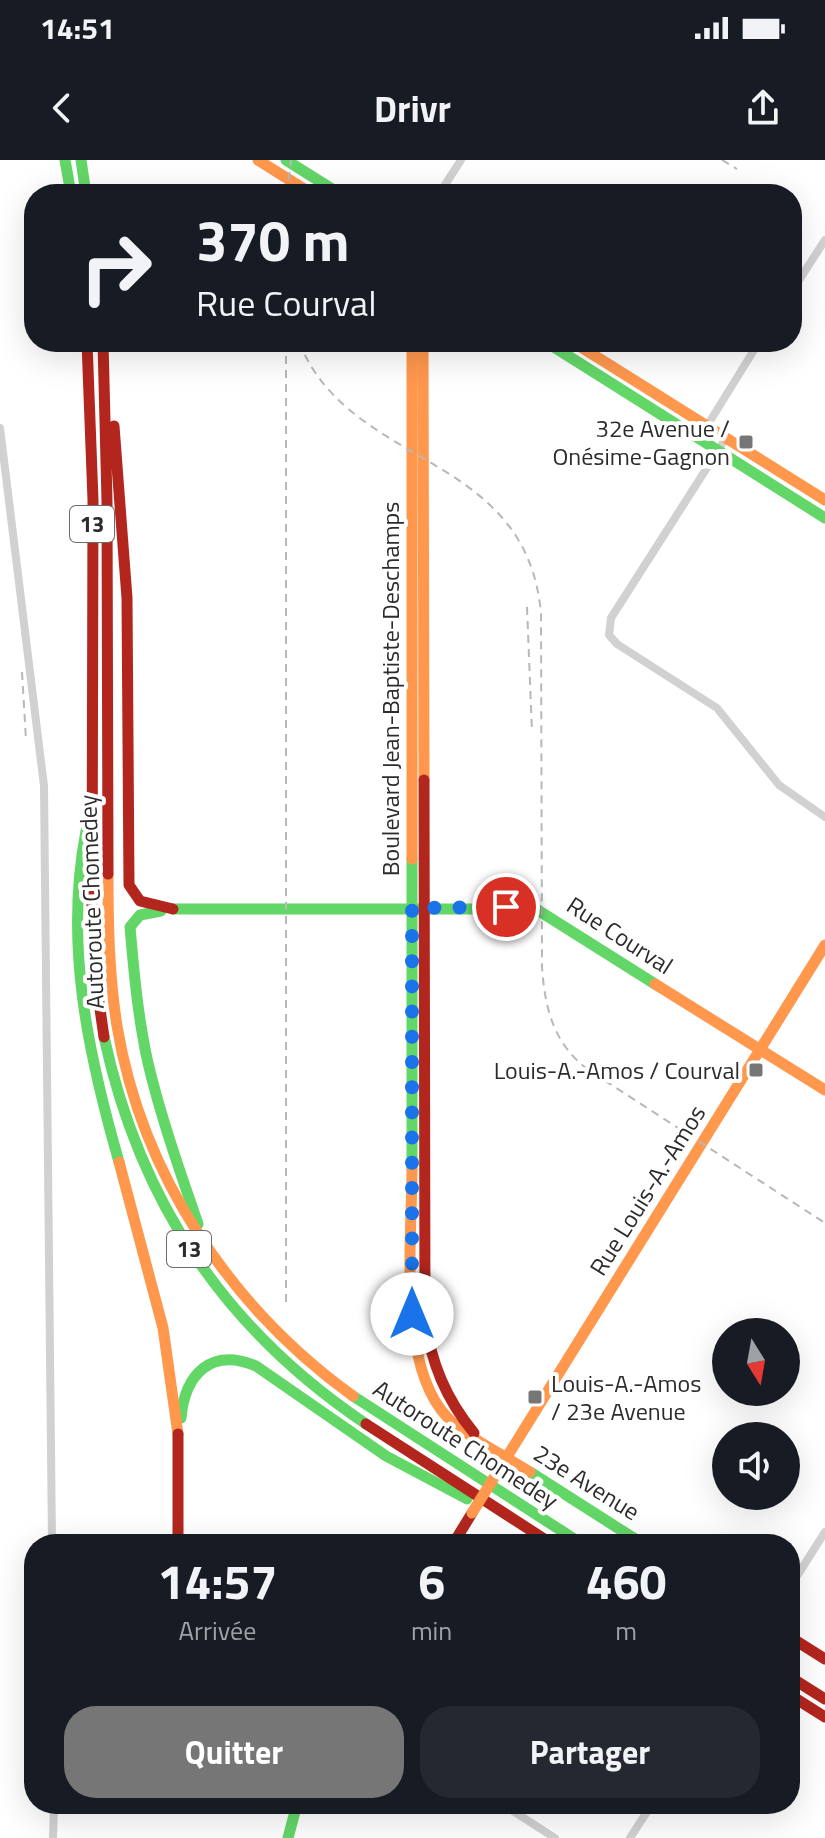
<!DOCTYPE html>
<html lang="fr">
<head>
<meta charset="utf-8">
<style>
  body { margin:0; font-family:"Titillium Web",sans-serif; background:#242831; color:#f1f3f6; height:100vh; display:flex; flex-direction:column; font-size:30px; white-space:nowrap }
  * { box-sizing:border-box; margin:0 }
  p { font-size:26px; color:#9ea1a6 }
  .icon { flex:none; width:44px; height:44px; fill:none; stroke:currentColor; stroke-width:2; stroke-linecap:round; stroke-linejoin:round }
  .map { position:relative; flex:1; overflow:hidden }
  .sheet { position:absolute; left:24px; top:1374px; width:776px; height:280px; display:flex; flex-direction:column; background:#171b24; border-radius:32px; box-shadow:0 8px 32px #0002 }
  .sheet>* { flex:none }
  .guide { position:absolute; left:24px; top:24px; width:778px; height:168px; border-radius:32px; box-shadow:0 8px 32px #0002; background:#171b24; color:#f1f3f6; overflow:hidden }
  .needle { width:52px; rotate:169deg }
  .buttons { position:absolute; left:712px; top:1158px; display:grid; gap:16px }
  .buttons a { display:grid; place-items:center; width:88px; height:88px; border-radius:50%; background:#171b24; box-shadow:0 8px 32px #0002; font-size:40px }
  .pin { position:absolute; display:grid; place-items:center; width:68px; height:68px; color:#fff; margin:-34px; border:4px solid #fff; border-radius:50%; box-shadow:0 2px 8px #0007 }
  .me { position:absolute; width:88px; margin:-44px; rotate:0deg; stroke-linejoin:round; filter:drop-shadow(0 0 6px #0008) }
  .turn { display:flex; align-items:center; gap:28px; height:168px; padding:0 40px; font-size:36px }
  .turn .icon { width:104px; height:104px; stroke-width:2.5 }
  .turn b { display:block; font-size:56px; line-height:68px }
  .eta { display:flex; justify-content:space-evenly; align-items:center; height:136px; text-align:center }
  .eta b { font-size:48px; font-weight:700; line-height:56px }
  .button { display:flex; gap:16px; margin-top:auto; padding:16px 40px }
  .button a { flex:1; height:92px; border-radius:32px; background:#767676; color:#fff; font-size:32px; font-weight:700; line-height:92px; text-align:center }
  .button a+a { background:#242831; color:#f1f3f6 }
  .status { display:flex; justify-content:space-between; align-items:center; height:56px; padding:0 40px; background:#171b24; direction:ltr }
  .status svg { height:22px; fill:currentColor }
  header { display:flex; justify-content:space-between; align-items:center; height:104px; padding:0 40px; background:#171b24; font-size:36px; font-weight:700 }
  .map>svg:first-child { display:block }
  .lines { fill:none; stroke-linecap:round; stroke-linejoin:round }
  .street { stroke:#d1d1d1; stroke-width:8 }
  .fast { stroke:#63d668; stroke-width:11 }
  .slow { stroke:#ff974d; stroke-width:11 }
  .jam { stroke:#b3261e; stroke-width:11 }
  .rail { stroke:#b8b8b8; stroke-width:2; stroke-dasharray:8 6; stroke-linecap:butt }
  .slow-bridge { stroke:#ff974d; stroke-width:11 }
  .route { stroke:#1a73e8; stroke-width:14; stroke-dasharray:0 25.2 }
  .poi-dot { fill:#767676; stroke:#fff; stroke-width:3 }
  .labels { text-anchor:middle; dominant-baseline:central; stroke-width:8; stroke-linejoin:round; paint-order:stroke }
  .shield { fill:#fff; stroke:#6b6b6b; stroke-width:2 }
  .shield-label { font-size:22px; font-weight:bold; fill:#2c2c2c }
  .poi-label { font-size:24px; fill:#2c2c2c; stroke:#fff; text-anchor:end }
  .street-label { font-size:24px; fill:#2c2c2c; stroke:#fff }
</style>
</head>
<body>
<div class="status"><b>14:51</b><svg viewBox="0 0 49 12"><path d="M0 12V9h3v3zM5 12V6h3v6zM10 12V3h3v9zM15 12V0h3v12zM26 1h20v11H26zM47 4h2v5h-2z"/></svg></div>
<header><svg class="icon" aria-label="back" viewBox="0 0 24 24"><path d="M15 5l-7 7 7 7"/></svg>Drivr<svg class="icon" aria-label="share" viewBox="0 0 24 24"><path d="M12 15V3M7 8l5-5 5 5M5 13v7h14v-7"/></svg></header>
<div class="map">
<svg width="825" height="1678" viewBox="0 0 825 1678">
  <rect width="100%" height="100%" fill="#fff"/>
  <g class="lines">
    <path class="street" d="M 439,34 L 461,0
      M 792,131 L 825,80
      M 707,266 L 759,182
      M 0,268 L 44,626 L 52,1384
      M 726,278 L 611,458 L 609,475 L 617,484 L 717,548 L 779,625 L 825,657
      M 790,1427 L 825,1372
      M 502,1644 L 555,1678
      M 53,1678 L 54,1644
      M 630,1678 L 652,1644"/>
    <path class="fast" d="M 65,0 L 71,34
      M 81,0 L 86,34
      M 286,0 L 340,34
      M 546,182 L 825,358
      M 86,671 C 64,783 88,894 119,1002
      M 412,699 L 412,1009
      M 173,749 L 536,749 L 655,824
      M 161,751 L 140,755 L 130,767 C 134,813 138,858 148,903 C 161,958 180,1011 198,1064
      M 104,877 C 140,1043 225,1169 366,1264
      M 353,1236 L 582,1384
      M 181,1258 C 185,1214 211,1187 256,1206 L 386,1296 L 467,1339
      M 530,1312 L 643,1384
      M 288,1678 L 297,1644"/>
    <path class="slow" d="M 258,0 L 312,34
      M 412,182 L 412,699
      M 423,182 L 424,620
      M 573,182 L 825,340
      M 108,714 C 108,765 109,816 117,866 C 142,1016 231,1148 353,1236
      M 655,824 L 825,930
      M 119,1002 L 163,1168 L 178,1274
      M 412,1009 C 412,1078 397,1206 448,1258 C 466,1277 507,1297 530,1312
      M 495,1316 L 825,785"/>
    <path class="jam" d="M 87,182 L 93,340 L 92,762 L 95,814 L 104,877
      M 103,182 L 107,341 L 108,714
      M 114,266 L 127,438 L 129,725 L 140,741 L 173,749
      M 424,620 L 425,1159 C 431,1203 446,1239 474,1273
      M 366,1264 L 552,1384
      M 178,1274 L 178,1384
      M 453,1384 L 472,1353
      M 790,1477 L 825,1499
      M 790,1517 L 825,1539
      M 790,1535 L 825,1557"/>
    <path class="rail" d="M 722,0 L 737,9
      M 287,34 L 291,0
      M 286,182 L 286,1145
      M 299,182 C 350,310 527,290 541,454 L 542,807 C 545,850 554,885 590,911 L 825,1063
      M 527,447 L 532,572
      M 22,512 L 26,580"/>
    <path class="slow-bridge" d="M 472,1353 L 495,1316"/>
  </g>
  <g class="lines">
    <path class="route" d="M 412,1154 L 412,748 L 506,747"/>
  </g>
  <g class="poi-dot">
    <rect x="738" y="274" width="16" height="16" rx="4"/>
    <rect x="748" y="902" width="16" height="16" rx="4"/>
    <rect x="527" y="1229" width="16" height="16" rx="4"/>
  </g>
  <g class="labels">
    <g class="shield">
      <rect x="70" y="346" width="44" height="36" rx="6"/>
      <rect x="167" y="1071" width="44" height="36" rx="6"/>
    </g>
    <g class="shield-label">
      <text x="92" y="364">13</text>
      <text x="189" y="1089">13</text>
    </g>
    <g class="poi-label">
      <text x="730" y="268">32e Avenue /<tspan x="730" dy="28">Onésime-Gagnon</tspan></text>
      <text x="740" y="910">Louis-A.-Amos / Courval</text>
      <text x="551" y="1223" text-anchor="start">Louis-A.-Amos<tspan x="551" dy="28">/ 23e Avenue</tspan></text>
    </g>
    <g class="street-label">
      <text transform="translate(390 529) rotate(-90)">Boulevard Jean-Baptiste-Deschamps</text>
      <text transform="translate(91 742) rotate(-92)">Autoroute Chomedey</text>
      <text transform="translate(620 775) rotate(33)">Rue Courval</text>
      <text transform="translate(647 1030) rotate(-58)">Rue Louis-A.-Amos</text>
      <text transform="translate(466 1284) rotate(33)">Autoroute Chomedey</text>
      <text transform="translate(587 1322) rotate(32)">23e Avenue</text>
    </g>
  </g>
</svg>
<div class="buttons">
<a><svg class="needle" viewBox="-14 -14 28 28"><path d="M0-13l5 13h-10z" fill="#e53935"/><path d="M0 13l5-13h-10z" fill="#9ea1a6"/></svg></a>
<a><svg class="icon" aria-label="sound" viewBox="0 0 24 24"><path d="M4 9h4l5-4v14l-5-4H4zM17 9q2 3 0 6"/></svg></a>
</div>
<div class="pin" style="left:506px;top:747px;background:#d93025"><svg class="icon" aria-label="arrive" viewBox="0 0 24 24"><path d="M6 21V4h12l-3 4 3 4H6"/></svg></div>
<svg class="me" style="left:412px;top:1154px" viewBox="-20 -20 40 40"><circle r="19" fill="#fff"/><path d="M0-13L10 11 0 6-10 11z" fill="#1a73e8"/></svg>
<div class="guide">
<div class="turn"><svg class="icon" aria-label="right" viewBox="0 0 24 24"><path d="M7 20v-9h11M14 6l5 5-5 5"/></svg><div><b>370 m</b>Rue Courval</div></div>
</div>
<section class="sheet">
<div class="eta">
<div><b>14:57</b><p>Arrivée</p></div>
<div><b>6</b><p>min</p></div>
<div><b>460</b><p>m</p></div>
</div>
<div class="button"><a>Quitter</a><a>Partager</a></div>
</section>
</div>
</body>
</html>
